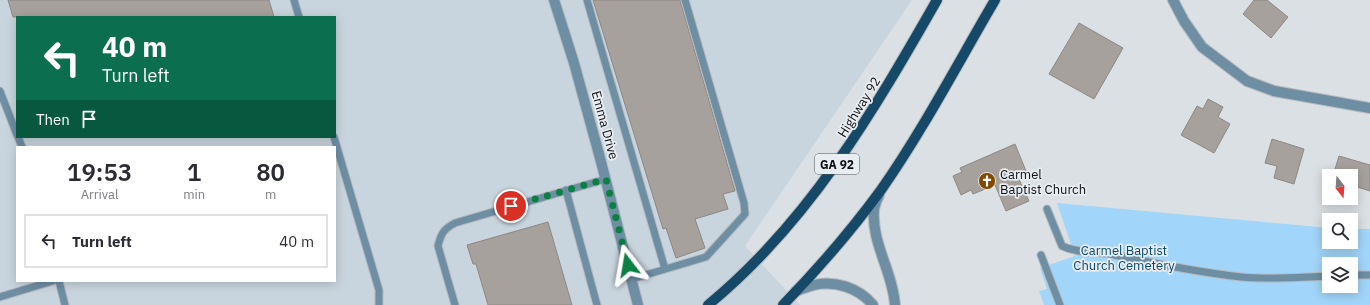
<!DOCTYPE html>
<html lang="en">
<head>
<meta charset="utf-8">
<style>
  body { margin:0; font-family:"IBM Plex Sans",sans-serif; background:#f7f7f7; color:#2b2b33; height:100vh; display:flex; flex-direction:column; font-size:15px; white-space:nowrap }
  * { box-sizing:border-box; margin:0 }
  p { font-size:13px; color:#7c7c81 }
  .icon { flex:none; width:22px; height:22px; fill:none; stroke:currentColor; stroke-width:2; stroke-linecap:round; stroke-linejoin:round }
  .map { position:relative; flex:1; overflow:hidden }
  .panel { position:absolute; left:16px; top:146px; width:320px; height:136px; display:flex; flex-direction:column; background:#fff; border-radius:0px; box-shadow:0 2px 10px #0003 }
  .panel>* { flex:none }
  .guide { position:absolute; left:16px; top:16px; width:320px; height:122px; border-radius:0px; box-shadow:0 2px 10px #0003; background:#0b6e4f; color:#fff; overflow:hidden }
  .needle { width:26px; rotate:163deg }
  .buttons { position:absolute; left:1322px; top:169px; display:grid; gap:8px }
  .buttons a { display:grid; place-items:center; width:36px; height:36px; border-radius:0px; background:#fff; box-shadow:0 2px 10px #0003; font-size:20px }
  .pin { position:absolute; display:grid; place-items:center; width:34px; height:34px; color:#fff; margin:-17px; border:2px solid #fff; border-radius:50%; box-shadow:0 1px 4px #0007 }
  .me { position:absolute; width:44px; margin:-22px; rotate:346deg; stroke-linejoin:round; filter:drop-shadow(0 0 3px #0008) }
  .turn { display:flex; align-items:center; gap:14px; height:84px; padding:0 20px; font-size:18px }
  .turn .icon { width:52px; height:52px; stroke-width:2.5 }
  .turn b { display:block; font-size:28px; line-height:34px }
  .then { display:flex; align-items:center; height:38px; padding:0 20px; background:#0003; gap:8px; font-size:15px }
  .eta { display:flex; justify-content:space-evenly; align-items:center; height:68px; text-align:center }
  .eta b { font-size:24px; font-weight:600; line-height:28px }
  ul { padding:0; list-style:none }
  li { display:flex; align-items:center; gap:12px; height:54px; margin:0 8px 6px; padding:0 12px; border:2px solid #e1e1e2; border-radius:0px }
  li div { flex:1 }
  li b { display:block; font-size:15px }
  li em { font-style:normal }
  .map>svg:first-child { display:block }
  .built { fill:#c9d5de; fill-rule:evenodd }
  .green { fill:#a1d5f9; fill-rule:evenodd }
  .building { fill:#a6a19c; stroke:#8d8884 }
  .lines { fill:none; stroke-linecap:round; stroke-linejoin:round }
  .lane-casing { stroke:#b6babe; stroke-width:9 }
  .street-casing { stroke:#b6babe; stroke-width:12 }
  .primary-casing { stroke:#b6babe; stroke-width:12 }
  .lane { stroke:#6e8ea4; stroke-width:7 }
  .street { stroke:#6e8ea4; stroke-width:10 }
  .primary { stroke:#154967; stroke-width:10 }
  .route { stroke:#0b8043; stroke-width:7; stroke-dasharray:0 12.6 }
  .labels { text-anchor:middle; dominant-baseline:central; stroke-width:3.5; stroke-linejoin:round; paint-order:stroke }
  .shield { fill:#e8edf2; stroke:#4f5254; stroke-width:1 }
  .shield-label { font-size:12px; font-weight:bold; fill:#0e0f11 }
  .street-label { font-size:13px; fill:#0e0f11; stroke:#e8edf2 }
  .poi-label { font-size:13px; fill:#0e0f11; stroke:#e8edf2; text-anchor:start }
  .park-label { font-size:13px; fill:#0a4a6d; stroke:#e8edf2 }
</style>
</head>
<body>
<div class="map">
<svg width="1370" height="305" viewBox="0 0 1370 305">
  <rect width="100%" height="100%" fill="#dbe0e4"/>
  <path class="built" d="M 0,0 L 912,0 L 745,246 L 800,305 L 0,305 ZM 17,17 L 335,17 L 335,137 L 17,137 ZM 17,147 L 335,147 L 335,281 L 17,281 Z"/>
  <path class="green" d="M 1057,203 L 1329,228 L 1329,242 L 1351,242 L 1351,229 L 1370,229 L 1370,305 L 1044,305 L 1039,291 L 1047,289 L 1040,268 L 1075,256 ZM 1329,264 L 1351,264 L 1351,286 L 1329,286 Z"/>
  <path class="building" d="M 8,0 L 269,0 L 274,17 L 13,17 Z
    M 593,0 L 680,0 L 735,191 L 723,194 L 728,209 L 695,219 L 705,248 L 676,258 L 666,228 L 663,229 Z
    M 1254,0 L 1267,0 L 1288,17 L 1271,38 L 1243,14 Z
    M 1079,23 L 1123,48 L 1094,99 L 1049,74 Z
    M 1208,99 L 1223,107 L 1218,117 L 1230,124 L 1214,153 L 1181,135 L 1197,106 L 1203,109 Z
    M 1272,139 L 1304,149 L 1294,184 L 1274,178 L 1277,166 L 1265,163 Z
    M 1015,144 L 1026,171 L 1017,175 L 1029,201 L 1006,211 L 995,185 L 973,194 L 971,190 L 961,195 L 953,176 L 962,172 L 960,168 Z
    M 1339,156 L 1370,165 L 1370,191 L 1351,185 L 1351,176 L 1333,176 Z
    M 548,222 L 572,305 L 488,305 L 476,264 L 473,264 L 467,245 Z"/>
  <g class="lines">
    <g class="lane-casing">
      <path id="lane" d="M 294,0 L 299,17
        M 587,0 L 665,269
        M 0,91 L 17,135
        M 18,137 L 22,147
        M 334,137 L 379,290 L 379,305
        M 566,190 L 597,305
        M 1047,209 L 1062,246 C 1079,254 1097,251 1115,255 C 1157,264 1199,272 1241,277 C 1270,280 1300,277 1329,276
        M 1041,255 L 1060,305
        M 1351,275 L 1370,275
        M 632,279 L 706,257 L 745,214 L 744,203 L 685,0
        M 59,281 L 65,305
        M 0,297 L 53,281
        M 455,305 L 438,246 C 441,233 444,229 455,223 L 606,179"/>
    </g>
    <g class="street-casing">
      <path id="street" d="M 554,0 L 574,63 L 600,158 L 638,305
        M 1173,0 L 1184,21 L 1202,47 L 1247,81 L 1274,91 L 1370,108
        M 879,195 C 877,199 875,204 874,209 C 871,243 893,272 895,305
        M 796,291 C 802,289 808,286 814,285 C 835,280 859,288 873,305"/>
    </g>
    <g class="primary-casing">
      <path id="primary" d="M 708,305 C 809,222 873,112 937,0
        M 783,305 C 818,269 851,231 881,190 C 923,130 958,63 995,0"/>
    </g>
    <use href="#lane" class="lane"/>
    <use href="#street" class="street"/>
    <use href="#primary" class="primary"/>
  </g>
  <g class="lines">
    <path class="route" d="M 511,206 L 606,179 L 628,265"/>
  </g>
  <defs>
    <g id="church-disc" transform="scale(0.9)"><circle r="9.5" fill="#834800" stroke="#e8edf2"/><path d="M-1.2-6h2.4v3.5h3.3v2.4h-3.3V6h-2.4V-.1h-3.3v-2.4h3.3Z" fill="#fff"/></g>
  </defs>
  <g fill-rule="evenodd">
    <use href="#church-disc" x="987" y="181"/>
  </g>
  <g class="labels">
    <rect class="shield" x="815" y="154" width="44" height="20" rx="3"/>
    <g class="shield-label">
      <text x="837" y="164">GA 92</text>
    </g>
    <g class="street-label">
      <text transform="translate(859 107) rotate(-58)">Highway 92</text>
      <text transform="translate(605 125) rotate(75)">Emma Drive</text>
    </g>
    <g class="poi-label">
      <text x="1000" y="174">Carmel<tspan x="1000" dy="15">Baptist Church</tspan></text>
    </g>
    <g class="park-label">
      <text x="1124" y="250">Carmel Baptist<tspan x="1124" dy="15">Church Cemetery</tspan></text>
    </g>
  </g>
</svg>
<div class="buttons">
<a><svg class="needle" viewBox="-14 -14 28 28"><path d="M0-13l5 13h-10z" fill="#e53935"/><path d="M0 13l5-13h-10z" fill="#7c7c81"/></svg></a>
<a><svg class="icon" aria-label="search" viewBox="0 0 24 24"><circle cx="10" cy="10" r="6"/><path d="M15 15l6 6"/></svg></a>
<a><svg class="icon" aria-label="layers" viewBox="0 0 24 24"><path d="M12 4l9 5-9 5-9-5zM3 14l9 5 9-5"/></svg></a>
</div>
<div class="pin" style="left:511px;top:206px;background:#d93025"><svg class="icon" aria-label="arrive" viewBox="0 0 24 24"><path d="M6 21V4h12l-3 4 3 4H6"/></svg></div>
<svg class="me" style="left:628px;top:265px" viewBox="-20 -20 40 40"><path d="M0-17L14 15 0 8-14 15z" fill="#0b8043" stroke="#fff" stroke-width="4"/></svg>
<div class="guide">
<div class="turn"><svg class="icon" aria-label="left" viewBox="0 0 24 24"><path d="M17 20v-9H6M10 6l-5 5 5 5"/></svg><div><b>40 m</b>Turn left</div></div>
<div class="then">Then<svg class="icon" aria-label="arrive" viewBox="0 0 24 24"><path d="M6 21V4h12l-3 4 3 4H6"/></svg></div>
</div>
<section class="panel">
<div class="eta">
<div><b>19:53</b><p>Arrival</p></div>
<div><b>1</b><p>min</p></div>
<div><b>80</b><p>m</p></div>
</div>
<ul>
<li><svg class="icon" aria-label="left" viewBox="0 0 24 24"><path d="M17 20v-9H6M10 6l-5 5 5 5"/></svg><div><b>Turn left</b></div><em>40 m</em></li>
</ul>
</section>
</div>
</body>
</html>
